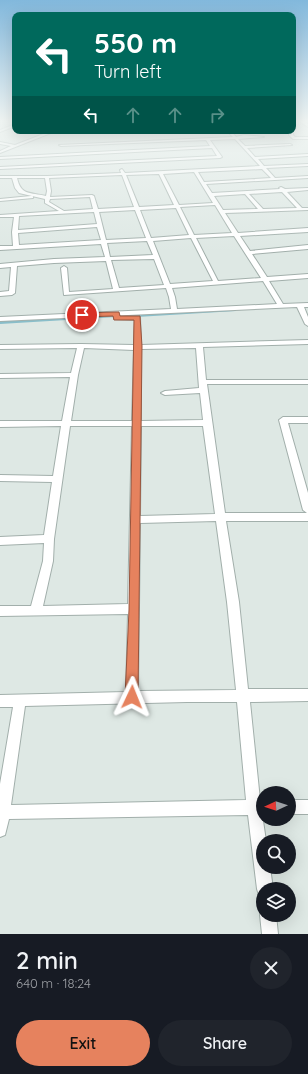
<!DOCTYPE html>
<html lang="en">
<head>
<meta charset="utf-8">
<style>
  body { margin:0; font-family:Quicksand,sans-serif; background:#20242c; color:#f1f3f6; height:100vh; display:flex; flex-direction:column; font-size:15px; white-space:nowrap }
  * { box-sizing:border-box; margin:0 }
  p { font-size:13px; color:#9ea1a6 }
  .icon { flex:none; width:22px; height:22px; fill:none; stroke:currentColor; stroke-width:2; stroke-linecap:round; stroke-linejoin:round }
  .map { position:relative; height:934px; overflow:hidden }
  .details { display:flex; flex-direction:column; background:#171b24; flex:1 }
  .details>* { flex:none }
  .guide { position:absolute; left:12px; top:12px; width:284px; height:122px; border-radius:8px; box-shadow:0 4px 16px #0002; background:#00695c; color:#fff; overflow:hidden }
  .needle { width:26px; rotate:267deg }
  .tools { position:absolute; left:256px; top:786px; display:grid; gap:8px }
  .tools a { display:grid; place-items:center; width:40px; height:40px; border-radius:50%; background:#171b24; box-shadow:0 4px 16px #0002; font-size:20px }
  .pin { position:absolute; display:grid; place-items:center; width:34px; height:34px; color:#fff; margin:-17px; border:2px solid #fff; border-radius:50%; box-shadow:0 1px 4px #0007 }
  .me { position:absolute; width:44px; margin:-22px; rotate:2deg; stroke-linejoin:round; filter:drop-shadow(0 0 3px #0008) }
  .turn { display:flex; align-items:center; gap:14px; height:84px; padding:0 16px; font-size:18px }
  .turn .icon { width:52px; height:52px; stroke-width:2.5 }
  .turn b { display:block; font-size:28px; line-height:34px }
  .lanes { display:flex; align-items:center; height:38px; padding:0 16px; background:#0003; justify-content:center; gap:20px; direction:ltr }
  .lanes .off { opacity:.35 }
  .round { display:grid; place-items:center; flex:none; width:42px; height:42px; border-radius:21px; background:#20242c }
  .headline { display:flex; align-items:center; justify-content:space-between; height:68px; padding:0 16px }
  h1 { font-size:24px; font-weight:600; line-height:30px }
  .primary-button { display:flex; gap:8px; margin-top:auto; padding:8px 16px }
  .primary-button a { flex:1; height:46px; border-radius:24px; background:#e6825e; color:#111; font-size:16px; font-weight:600; line-height:46px; text-align:center }
  .primary-button a+a { background:#20242c; color:#f1f3f6 }
  .map>svg:first-child { display:block }
  .lines { fill:none; stroke-linecap:round; stroke-linejoin:round }
  .canal { fill:#89beca; fill-rule:evenodd }
  .minor-casing { stroke:#a2afab; stroke-width:2 }
  .minor { fill:#fff; fill-rule:evenodd }
  .route { fill:#e6825e; stroke:#96543d }
</style>
</head>
<body>
<div class="map">
<svg width="308" height="934" viewBox="0 0 308 934">
  <rect width="100%" height="100%" fill="#dee8e4"/>
  <g class="lines">
    <path class="canal" d="M 234,308 L 236,309 L 236,311 L 120,318 L 117,316 L 120,314 Z
      M 114,314 L 117,316 L 116,317 L 0,324 L 0,320 Z"/>
    <g class="minor-casing">
      <path id="minor" d="M 299,121 L 303,121 L 308,124 L 308,127 Z
        M 15,124 L 15,126 L 0,132 L 0,130 Z
        M 51,131 L 56,131 L 0,153 L 0,151 L 11,146 L 0,144 L 0,142 L 15,145 Z
        M 227,131 L 231,131 L 236,137 L 244,135 L 264,137 L 238,139 L 245,146 L 290,144 L 292,145 L 247,148 L 255,157 L 308,154 L 308,156 L 258,159 L 264,166 L 308,164 L 308,166 L 266,168 L 275,178 L 308,176 L 308,178 L 206,184 L 212,193 L 280,189 L 279,188 L 281,187 L 285,189 L 308,188 L 308,190 L 287,192 L 302,208 L 308,208 L 308,210 L 225,213 L 238,233 L 308,228 L 308,232 L 240,236 L 250,251 L 308,245 L 308,249 L 252,254 L 267,277 L 308,274 L 308,278 L 269,281 L 283,304 L 308,303 L 308,307 L 304,307 L 308,317 L 308,326 L 305,324 L 297,307 L 0,321 L 0,317 L 171,309 L 169,297 L 166,288 L 64,295 L 61,268 L 64,266 L 67,268 L 69,292 L 113,289 L 106,261 L 54,263 L 17,266 L 15,293 L 12,295 L 0,296 L 0,292 L 9,291 L 11,267 L 0,268 L 0,264 L 54,259 L 105,257 L 101,244 L 0,250 L 0,246 L 13,246 L 12,232 L 14,217 L 0,217 L 0,215 L 59,211 L 45,203 L 45,199 L 19,193 L 15,188 L 12,178 L 0,178 L 0,176 L 47,176 L 121,173 L 120,170 L 122,169 L 125,173 L 260,166 L 235,139 L 210,140 L 222,157 L 220,158 L 0,169 L 0,167 L 217,156 L 212,148 L 0,159 L 0,157 L 210,146 L 206,140 L 61,146 L 59,145 L 233,137 ZM 262,169 L 271,178 L 204,182 L 198,172 ZM 194,172 L 213,203 L 179,205 L 163,174 ZM 159,174 L 174,205 L 139,207 L 126,175 ZM 122,175 L 134,207 L 98,209 L 94,196 L 92,195 L 50,197 L 51,191 L 49,178 ZM 17,178 L 45,178 L 47,191 L 46,196 C 30,192 21,196 17,178 ZM 282,192 L 297,208 L 263,209 L 249,194 ZM 245,194 L 258,209 L 223,210 L 214,196 ZM 90,197 L 93,209 L 64,211 L 49,202 L 50,199 ZM 215,205 L 232,233 L 194,235 L 180,207 ZM 176,208 L 189,235 L 151,238 L 140,210 ZM 135,210 L 146,238 L 106,240 L 99,212 ZM 94,212 L 97,224 L 18,230 L 19,216 ZM 97,227 L 101,240 L 19,245 L 18,233 ZM 234,236 L 261,278 L 218,281 L 196,238 ZM 191,238 L 213,281 L 170,284 L 153,241 ZM 147,241 L 153,255 L 110,257 L 107,243 ZM 154,259 L 164,285 L 119,288 L 111,260 ZM 263,281 L 277,304 L 177,309 L 175,297 L 172,288 Z
        M 289,131 L 293,131 L 293,135 L 295,137 L 308,137 L 308,139 L 293,139 L 289,135 Z
        M 31,196 L 33,196 L 33,198 L 0,201 L 0,199 Z
        M 116,316 L 140,317 L 141,345 L 308,340 L 308,344 L 203,347 L 206,380 L 308,380 L 308,384 L 207,384 L 225,513 L 307,513 L 303,510 L 279,420 L 283,417 L 308,417 L 308,423 L 288,423 L 308,493 L 308,521 L 226,521 L 239,602 L 248,689 L 308,689 L 308,701 L 250,702 L 260,800 L 263,800 L 262,814 L 266,841 L 263,841 L 263,867 L 270,867 L 273,889 L 263,889 L 263,896 L 259,895 L 257,889 L 248,815 L 9,819 L 5,835 L 0,837 L 0,784 L 13,707 L 0,707 L 0,695 L 126,692 L 128,614 L 0,616 L 0,606 L 31,606 L 43,561 L 44,543 L 0,545 L 0,537 L 44,535 L 52,482 L 0,481 L 0,475 L 53,476 L 61,426 L 0,427 L 0,421 L 62,421 L 70,377 L 0,378 L 0,374 L 71,373 L 77,348 L 0,349 L 0,345 L 81,344 L 134,345 L 135,320 L 114,319 L 114,317 ZM 84,348 L 134,350 L 132,421 L 71,421 L 78,375 ZM 196,348 L 199,388 L 165,391 L 161,393 L 165,395 L 200,393 L 203,420 L 141,421 L 141,349 ZM 70,426 L 132,426 L 128,604 L 43,606 L 53,561 L 54,539 ZM 141,426 L 203,426 L 215,514 L 140,516 ZM 216,521 L 227,602 L 236,690 L 138,691 L 140,523 ZM 187,702 L 237,702 L 246,800 L 11,805 L 25,706 Z
        M 289,800 L 308,800 L 308,814 L 289,814 Z
        M 262,909 L 263,915 L 276,915 L 278,934 L 262,934 L 260,915 Z"/>
    </g>
    <use href="#minor" class="minor"/>
  </g>
  <linearGradient id="sky" x2="0" y2="1"><stop stop-color="#82b8dc"/><stop offset="0.48" stop-color="#f0f5f3"/><stop offset="1" stop-color="#f0f5f3" stop-opacity="0"/></linearGradient>
  <rect width="308" height="252" fill="url(#sky)"/>
  <path class="route" d="M 116,312 L 119,312 L 120,316 L 140,316 L 142,346 L 138,697 L 136,702 L 132,704 L 127,702 L 125,697 L 129,610 L 134,320 L 114,320 L 113,316 L 82,317 L 78,315 L 82,313 Z"/>
</svg>
<div class="tools">
<a><svg class="needle" viewBox="-14 -14 28 28"><path d="M0-13l5 13h-10z" fill="#e53935"/><path d="M0 13l5-13h-10z" fill="#9ea1a6"/></svg></a>
<a><svg class="icon" aria-label="search" viewBox="0 0 24 24"><circle cx="10" cy="10" r="6"/><path d="M15 15l6 6"/></svg></a>
<a><svg class="icon" aria-label="layers" viewBox="0 0 24 24"><path d="M12 4l9 5-9 5-9-5zM3 14l9 5 9-5"/></svg></a>
</div>
<div class="pin" style="left:82px;top:315px;background:#d93025"><svg class="icon" aria-label="arrive" viewBox="0 0 24 24"><path d="M6 21V4h12l-3 4 3 4H6"/></svg></div>
<svg class="me" style="left:132px;top:697px" viewBox="-20 -20 40 40"><path d="M0-17L14 15 0 8-14 15z" fill="#e6825e" stroke="#fff" stroke-width="4"/></svg>
<div class="guide">
<div class="turn"><svg class="icon" aria-label="left" viewBox="0 0 24 24"><path d="M17 20v-9H6M10 6l-5 5 5 5"/></svg><div><b>550 m</b>Turn left</div></div>
<div class="lanes"><svg class="icon" aria-label="left" viewBox="0 0 24 24"><path d="M17 20v-9H6M10 6l-5 5 5 5"/></svg><svg class="icon off" aria-label="ahead" viewBox="0 0 24 24"><path d="M12 20V5M6 11l6-6 6 6"/></svg><svg class="icon off" aria-label="ahead" viewBox="0 0 24 24"><path d="M12 20V5M6 11l6-6 6 6"/></svg><svg class="icon off" aria-label="right" viewBox="0 0 24 24"><path d="M7 20v-9h11M14 6l5 5-5 5"/></svg></div>
</div>
</div>
<section class="details">
<div class="headline"><div><h1>2 min</h1><p>640 m · 18:24</p></div><a class="round"><svg class="icon" aria-label="close" viewBox="0 0 24 24"><path d="M6 6l12 12M18 6L6 18"/></svg></a></div>
<div class="primary-button"><a>Exit</a><a>Share</a></div>
</section>
</body>
</html>
